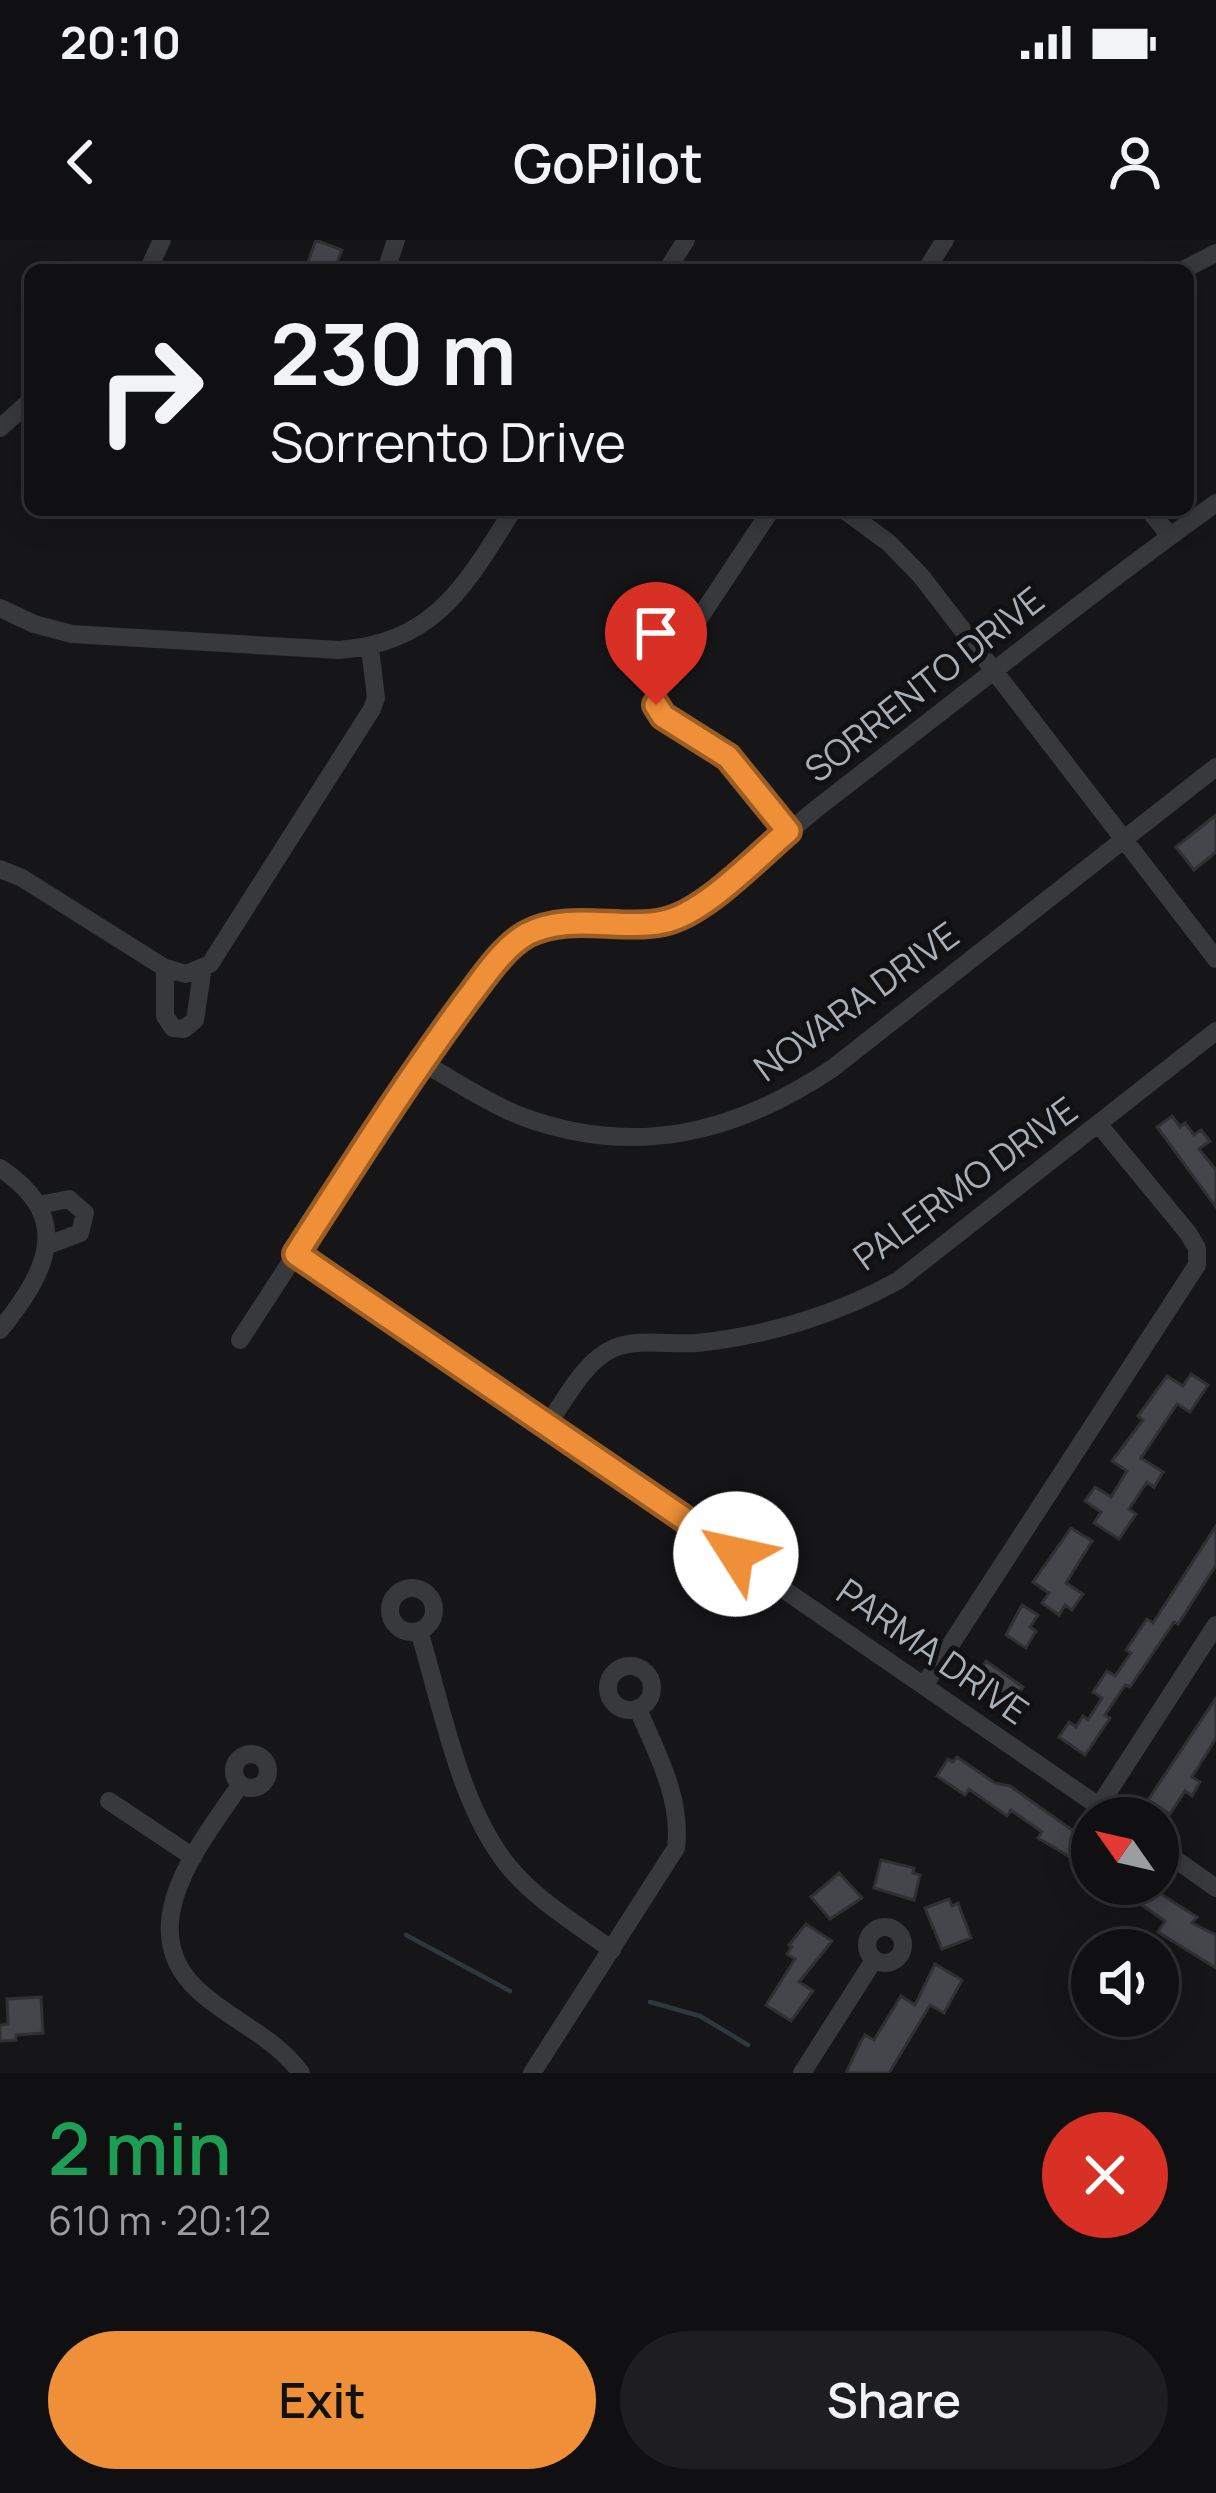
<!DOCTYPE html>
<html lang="en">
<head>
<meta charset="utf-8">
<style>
  body { margin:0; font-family:Manrope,sans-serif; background:#1e1e20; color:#f1f3f6; height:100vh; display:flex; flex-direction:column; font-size:45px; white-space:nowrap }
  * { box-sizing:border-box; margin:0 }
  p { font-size:39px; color:#9c9d9f }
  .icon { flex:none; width:66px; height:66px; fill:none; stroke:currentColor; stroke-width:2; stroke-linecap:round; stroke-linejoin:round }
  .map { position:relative; height:1833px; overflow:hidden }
  .sheet { display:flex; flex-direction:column; background:#101012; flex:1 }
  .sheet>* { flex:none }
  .hud { position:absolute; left:24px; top:24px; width:1170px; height:252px; border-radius:18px; box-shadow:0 6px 30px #0003,0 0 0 3px #303032; background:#101012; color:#f1f3f6; overflow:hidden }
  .needle { width:78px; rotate:304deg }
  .controls { position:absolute; left:1071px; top:1557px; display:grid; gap:24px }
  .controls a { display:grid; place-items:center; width:108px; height:108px; border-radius:50%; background:#101012; box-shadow:0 6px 30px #0003,0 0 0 3px #303032; font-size:60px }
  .pin { position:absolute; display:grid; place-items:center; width:102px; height:102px; color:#fff; margin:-123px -51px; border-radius:50% 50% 50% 0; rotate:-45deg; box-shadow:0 0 12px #0007 }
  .pin .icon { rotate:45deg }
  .me { position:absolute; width:132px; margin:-66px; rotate:305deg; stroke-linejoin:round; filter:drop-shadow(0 0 9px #0008) }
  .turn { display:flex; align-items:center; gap:42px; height:252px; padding:0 48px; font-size:54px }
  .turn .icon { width:156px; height:156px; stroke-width:2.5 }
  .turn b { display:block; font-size:84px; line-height:102px }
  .round { display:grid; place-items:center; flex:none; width:126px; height:126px; border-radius:63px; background:#1e1e20 }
  .headline { display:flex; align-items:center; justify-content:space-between; height:204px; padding:0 48px }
  h1 { font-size:72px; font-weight:600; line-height:90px; color:#1e9e55 }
  .cta { display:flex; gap:24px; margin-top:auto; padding:24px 48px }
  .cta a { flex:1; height:138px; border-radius:72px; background:#ef8f37; color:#111; font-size:48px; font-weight:600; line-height:138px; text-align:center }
  .cta a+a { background:#1e1e20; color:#f1f3f6 }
  .status { display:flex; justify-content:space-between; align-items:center; height:84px; padding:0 60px; background:#101012; direction:ltr }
  .status svg { height:33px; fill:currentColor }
  header { display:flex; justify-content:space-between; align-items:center; height:156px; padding:0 48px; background:#101012; font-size:54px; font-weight:600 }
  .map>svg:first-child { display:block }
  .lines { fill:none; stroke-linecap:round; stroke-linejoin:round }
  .stream { stroke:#2e393d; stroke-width:4.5 }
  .building { fill:#45464b; stroke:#303033; stroke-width:3 }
  .street { stroke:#37393c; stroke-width:18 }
  .route-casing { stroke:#9b5d24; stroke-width:30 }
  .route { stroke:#ef8f37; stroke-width:21 }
  .labels { text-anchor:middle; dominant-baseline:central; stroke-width:10; stroke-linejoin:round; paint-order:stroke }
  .street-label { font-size:36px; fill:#a8afb7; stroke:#111113 }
</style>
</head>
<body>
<div class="status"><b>20:10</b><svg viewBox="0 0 49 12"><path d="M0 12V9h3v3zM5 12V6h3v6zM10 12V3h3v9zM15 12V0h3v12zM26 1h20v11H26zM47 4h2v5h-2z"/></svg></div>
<header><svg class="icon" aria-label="back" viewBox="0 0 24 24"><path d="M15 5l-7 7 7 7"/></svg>GoPilot<svg class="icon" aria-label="person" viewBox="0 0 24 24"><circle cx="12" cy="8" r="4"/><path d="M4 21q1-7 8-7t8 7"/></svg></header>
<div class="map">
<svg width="1216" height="1833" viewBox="0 0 1216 1833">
  <rect width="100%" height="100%" fill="#161618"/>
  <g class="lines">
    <path class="stream" d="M 406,1695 L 510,1751
      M 650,1762 L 700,1776 L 748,1805"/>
  </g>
  <path class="building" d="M 316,0 L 342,10 L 334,30 L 305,30 Z
    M 1216,575 L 1216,612 L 1194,630 L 1176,607 Z
    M 1172,876 L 1180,887 L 1185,883 L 1194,895 L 1201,890 L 1210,901 L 1199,909 L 1216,930 L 1216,967 L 1157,887 Z
    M 1191,1134 L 1208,1145 L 1190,1172 L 1177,1164 L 1141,1218 L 1163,1232 L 1154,1247 L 1147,1242 L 1129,1269 L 1136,1274 L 1119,1299 L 1094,1283 L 1101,1272 L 1085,1261 L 1095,1247 L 1111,1257 L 1127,1231 L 1112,1221 L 1143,1180 L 1138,1176 L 1167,1136 L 1183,1146 Z
    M 1216,1286 L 1216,1325 L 1178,1384 L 1174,1382 L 1130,1447 L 1125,1445 L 1105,1475 L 1110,1478 L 1085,1515 L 1059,1497 L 1069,1482 L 1076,1487 L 1083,1476 L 1088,1480 L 1102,1458 L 1093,1452 L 1107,1431 L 1115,1436 L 1131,1413 L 1126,1410 L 1147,1379 L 1153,1383 Z
    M 1071,1288 L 1092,1301 L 1066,1343 L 1083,1354 L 1072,1370 L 1065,1365 L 1059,1375 L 1042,1363 L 1049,1353 L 1033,1342 Z
    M 1022,1365 L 1038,1375 L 1030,1387 L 1036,1391 L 1026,1408 L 1006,1395 Z
    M 986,1421 L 1023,1447 L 1013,1462 L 975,1438 Z
    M 1216,1458 L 1216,1498 L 1192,1537 L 1200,1542 L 1192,1556 L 1185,1551 L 1170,1574 L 1148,1560 Z
    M 957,1517 L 995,1543 L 1010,1546 L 1092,1604 L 1092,1630 L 1038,1598 L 1042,1592 L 1011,1570 L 1007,1576 L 969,1549 L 965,1555 L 937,1536 L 948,1519 L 953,1522 Z
    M 881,1620 L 914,1628 L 913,1633 L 920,1635 L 914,1660 L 874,1648 Z
    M 839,1633 L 862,1658 L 830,1679 L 811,1657 Z
    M 1111,1644 L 1145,1644 L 1197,1677 L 1192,1683 L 1216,1695 L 1216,1728 L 1158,1692 L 1165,1681 Z
    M 949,1659 L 952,1666 L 958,1663 L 971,1698 L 942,1709 L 925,1668 Z
    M 806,1684 L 832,1701 L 799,1742 L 813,1751 L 791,1781 L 766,1765 L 795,1719 L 787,1714 L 792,1707 L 789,1705 Z
    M 935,1724 L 962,1740 L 944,1773 L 930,1765 L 889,1833 L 846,1833 L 861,1801 L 865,1795 L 874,1800 L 901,1756 L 915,1765 Z
    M 41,1757 L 43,1793 L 16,1795 L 16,1800 L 0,1801 L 0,1785 L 8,1784 L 7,1759 Z"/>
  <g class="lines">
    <path class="street" d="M 148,30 L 162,0
      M 386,30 L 396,0
      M 667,30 L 686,0
      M 926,30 L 945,0
      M 1183,30 L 1216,13
      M 0,188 L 30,161
      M 771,270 L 657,442 L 654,453 L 663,476 L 728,517 L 788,591
      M 844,270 L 889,303 L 921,336 L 1216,719
      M 1149,270 L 1170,296
      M 0,368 L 34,384 L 72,394 L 339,410 C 436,403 466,344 513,270
      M 0,629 L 22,638 L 165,728 L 186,734 L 210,724 L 372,469 L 376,458 L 370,408
      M 165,728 L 165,776 L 173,788 L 184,789 L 195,780 L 203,727
      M 421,822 C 453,839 484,861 518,875 C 633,919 735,894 833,828 L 1216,527
      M 0,928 C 76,978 46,1033 0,1090
      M 39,965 L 69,959 L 85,973 L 80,993 L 48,1005
      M 296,1014 L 1116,1578
      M 240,1100 C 288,1026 336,952 384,878 C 422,819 462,751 516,704 C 565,661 639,703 690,671 C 738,640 780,597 825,562 C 955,462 1083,359 1216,263
      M 548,1184 C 565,1160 585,1120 614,1108 C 638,1098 672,1105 697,1103 C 766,1096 839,1074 899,1040 L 1216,791
      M390 1370a22 22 0 1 1 44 0a22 22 0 1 1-44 0Z
      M 419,1391 C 442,1466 459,1566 509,1627 C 537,1661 577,1684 612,1710
      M608 1448a22 22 0 1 1 44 0a22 22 0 1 1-44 0Z
      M 925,1444 L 1197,1025 L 1197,1008 L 1188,993 L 1100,886
      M234 1531a17 17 0 1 1 34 0a17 17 0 1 1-34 0Z
      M 240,1545 C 202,1602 128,1688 200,1752 C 232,1781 275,1797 301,1833
      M 109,1561 L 193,1617
      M 1099,1566 L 1216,1385
      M 1158,1607 L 1216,1648
      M867 1705a18 18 0 1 1 36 0a18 18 0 1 1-36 0Z
      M 532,1833 L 676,1608 C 682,1558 657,1514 638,1469
      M 802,1833 L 874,1720"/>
  </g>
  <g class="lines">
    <g class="route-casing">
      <path id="route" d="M 656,465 L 663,476 L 728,517 L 788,591 C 756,618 704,674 663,682 C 619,691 570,672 527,694 C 502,708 482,740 465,762 C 405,843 351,929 296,1014 L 736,1314"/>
    </g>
    <use href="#route" class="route"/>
  </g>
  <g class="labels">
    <g class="street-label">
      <text transform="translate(924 444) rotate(-38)">SORRENTO DRIVE</text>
      <text transform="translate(856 761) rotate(-36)">NOVARA DRIVE</text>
      <text transform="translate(965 943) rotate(-36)">PALERMO DRIVE</text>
      <text transform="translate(933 1411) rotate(35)">PARMA DRIVE</text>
    </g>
  </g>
</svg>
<div class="controls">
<a><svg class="needle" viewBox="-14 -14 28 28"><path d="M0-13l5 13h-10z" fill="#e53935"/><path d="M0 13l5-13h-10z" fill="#9c9d9f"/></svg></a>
<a><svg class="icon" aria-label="sound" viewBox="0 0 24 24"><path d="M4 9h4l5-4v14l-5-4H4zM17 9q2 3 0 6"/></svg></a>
</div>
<div class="pin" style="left:656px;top:465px;background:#d93025"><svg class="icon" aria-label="arrive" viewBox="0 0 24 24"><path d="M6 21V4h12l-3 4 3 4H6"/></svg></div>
<svg class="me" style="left:736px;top:1314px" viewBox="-20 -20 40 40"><circle r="19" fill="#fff"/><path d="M0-13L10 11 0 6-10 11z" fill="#ef8f37"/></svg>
<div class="hud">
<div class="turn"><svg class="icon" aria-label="right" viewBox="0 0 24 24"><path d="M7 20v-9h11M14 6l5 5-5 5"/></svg><div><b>230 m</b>Sorrento Drive</div></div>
</div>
</div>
<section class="sheet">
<div class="headline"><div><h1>2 min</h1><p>610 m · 20:12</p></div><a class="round" style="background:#d93025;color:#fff"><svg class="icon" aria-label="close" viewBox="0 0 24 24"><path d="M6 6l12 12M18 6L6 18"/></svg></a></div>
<div class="cta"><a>Exit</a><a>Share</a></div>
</section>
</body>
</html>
